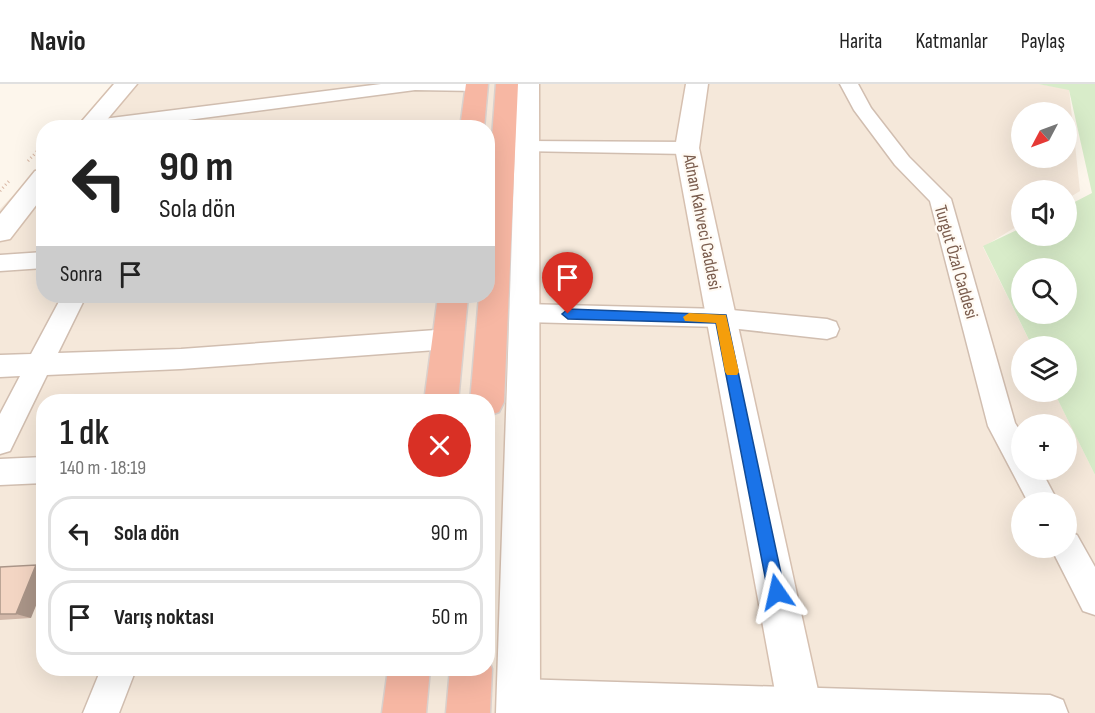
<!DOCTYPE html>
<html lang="tr">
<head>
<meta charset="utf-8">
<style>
  body { margin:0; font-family:"Sofia Sans Condensed",sans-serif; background:#f6f6f6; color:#222; height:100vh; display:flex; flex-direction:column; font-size:22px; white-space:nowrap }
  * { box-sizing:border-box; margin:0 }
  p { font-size:20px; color:#767676 }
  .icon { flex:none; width:33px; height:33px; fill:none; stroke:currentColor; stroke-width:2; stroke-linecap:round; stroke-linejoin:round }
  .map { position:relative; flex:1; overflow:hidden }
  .sheet { position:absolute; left:36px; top:310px; width:459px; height:282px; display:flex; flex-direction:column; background:#fff; border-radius:24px; box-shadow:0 6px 24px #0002 }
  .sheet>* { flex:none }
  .banner { position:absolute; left:36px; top:36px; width:459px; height:183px; border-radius:24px; box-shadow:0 6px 24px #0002; background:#fff; color:#222; overflow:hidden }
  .needle { width:39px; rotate:229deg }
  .tools { position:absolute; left:1011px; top:18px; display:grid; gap:12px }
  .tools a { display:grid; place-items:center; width:66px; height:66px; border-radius:50%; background:#fff; box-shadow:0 6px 24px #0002; font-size:30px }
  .pin { position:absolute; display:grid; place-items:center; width:51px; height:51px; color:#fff; margin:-62px -26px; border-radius:50% 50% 50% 0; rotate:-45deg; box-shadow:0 0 6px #0007 }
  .pin .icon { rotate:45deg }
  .me { position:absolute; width:66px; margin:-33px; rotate:349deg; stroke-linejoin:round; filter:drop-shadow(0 0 4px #0008) }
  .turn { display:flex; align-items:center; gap:21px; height:126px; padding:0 24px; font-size:27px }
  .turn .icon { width:78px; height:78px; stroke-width:2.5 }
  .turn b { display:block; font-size:42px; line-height:51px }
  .then { display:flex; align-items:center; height:57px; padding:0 24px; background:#0003; gap:12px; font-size:22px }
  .round { display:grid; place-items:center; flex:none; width:63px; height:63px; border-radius:32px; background:#f6f6f6 }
  .headline { display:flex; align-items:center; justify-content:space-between; height:102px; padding:0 24px }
  h1 { font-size:36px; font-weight:600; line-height:45px }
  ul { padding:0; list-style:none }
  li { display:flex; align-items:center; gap:18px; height:75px; margin:0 12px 9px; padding:0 12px; border:3px solid #e0e0e0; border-radius:24px }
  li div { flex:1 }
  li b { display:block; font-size:22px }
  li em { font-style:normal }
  header { display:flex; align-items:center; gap:36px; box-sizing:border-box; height:84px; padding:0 30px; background:#fff; border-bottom:2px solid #e0e0e0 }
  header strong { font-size:28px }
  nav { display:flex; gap:33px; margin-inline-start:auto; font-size:21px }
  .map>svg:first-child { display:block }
  .residential { fill:#f5e8da; fill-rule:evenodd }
  .green { fill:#d8ecc9; fill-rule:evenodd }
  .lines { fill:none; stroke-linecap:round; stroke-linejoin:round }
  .street-casing { stroke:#d1beb0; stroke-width:3 }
  .secondary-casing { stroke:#d6c0b0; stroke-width:3 }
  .highway-casing { stroke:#dad1cd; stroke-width:3 }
  .path { stroke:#d9b8a5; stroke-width:3; stroke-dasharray:1 3; stroke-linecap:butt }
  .street { fill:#fff; fill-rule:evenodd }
  .secondary { fill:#fff; fill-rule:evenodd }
  .highway { fill:#f7b7a3; fill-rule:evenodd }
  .wall { fill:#d1b7a8 }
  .shaded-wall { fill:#aa9588 }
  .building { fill:#f3d5c3; stroke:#aa9588; stroke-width:1.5 }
  .route { fill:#1a73e8; stroke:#114b97; stroke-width:1.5 }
  .slow { fill:#f59e0b }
  .labels { text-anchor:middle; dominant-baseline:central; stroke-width:4.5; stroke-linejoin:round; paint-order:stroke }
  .street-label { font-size:18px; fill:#7a5c4d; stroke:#fffaf3 }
</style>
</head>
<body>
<header>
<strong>Navio</strong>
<nav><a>Harita</a><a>Katmanlar</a><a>Paylaş</a></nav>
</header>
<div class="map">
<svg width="1095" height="629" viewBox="0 0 1095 629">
  <rect width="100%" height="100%" fill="#fdf6ec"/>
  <path class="residential" d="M 112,0 L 1038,0 L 1069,5 L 1080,107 L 1067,115 L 1066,106 L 1022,106 L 1021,140 L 983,163 L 1032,262 L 1022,262 L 1022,308 L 1054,308 L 1095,391 L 1095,629 L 0,629 L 0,125 L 43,80 L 44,212 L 488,212 L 488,44 L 75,43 ZM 1022,28 L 1066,28 L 1066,74 L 1022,74 ZM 44,318 L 488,318 L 488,585 L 44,585 ZM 1022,340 L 1066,340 L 1066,386 L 1022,386 ZM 1022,418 L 1066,418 L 1066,464 L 1022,464 Z"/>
  <path class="green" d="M 1038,0 L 1095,0 L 1095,391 L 1054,308 L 1066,308 L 1066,262 L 1032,262 L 983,162 L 1021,144 L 1022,152 L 1066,152 L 1067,122 L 1092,109 L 1069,6 ZM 1022,184 L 1066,184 L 1066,230 L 1022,230 Z"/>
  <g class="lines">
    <g class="street-casing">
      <path id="street" d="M 381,0 L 485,0 L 486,2 L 483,6 L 477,7 L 415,6 L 127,44 L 78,43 L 80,39 L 87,37 Z
        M 840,0 L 858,0 L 871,24 L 909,73 L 951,115 L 1015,339 L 1022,350 L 1022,386 L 1041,386 L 1058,418 L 1028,418 L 988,342 L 930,117 L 895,81 L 854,26 Z
        M 527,57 L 687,58 L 694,60 L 697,64 L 694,68 L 687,70 L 520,67 L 517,63 L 520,59 Z
        M 44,168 L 44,184 L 0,187 L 0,171 Z
        M 62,212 L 86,212 L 58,269 L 181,265 L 449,245 L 458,248 L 462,255 L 458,262 L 449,265 L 181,285 L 47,291 L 10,367 L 0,370 L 0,330 L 20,292 L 0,293 L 0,271 L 31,270 Z
        M 524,220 L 721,225 L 827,235 L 836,238 L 839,245 L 836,252 L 827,255 L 721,243 L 524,238 L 515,236 L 512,229 L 515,222 Z
        M 44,373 L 44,399 L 0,401 L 0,375 Z
        M 1066,447 L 1077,451 L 1095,483 L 1095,531 L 1083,527 L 1051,464 L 1066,464 Z
        M 101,585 L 136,585 L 119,629 L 83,629 Z
        M 518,595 L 1050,611 L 1063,616 L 1068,629 L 513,629 L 505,626 L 500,613 L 505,600 Z"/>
    </g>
    <g class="secondary-casing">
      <path id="secondary" d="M 114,0 L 137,0 L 100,44 L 76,44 Z
        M 517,0 L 539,0 L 540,629 L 496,629 Z
        M 686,0 L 708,0 L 699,64 L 823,629 L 779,629 L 675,64 Z
        M 44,85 L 44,111 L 10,155 L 0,157 L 0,130 L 35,87 Z"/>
    </g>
    <g class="highway-casing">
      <path id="highway" d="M 466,0 L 488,0 L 484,44 L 460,44 Z
        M 496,0 L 518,0 L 504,318 L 499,328 L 488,332 L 488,318 L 470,318 L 479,212 L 488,212 L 488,107 Z
        M 438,212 L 468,212 L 458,318 L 424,318 Z
        M 488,573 L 492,585 L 490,629 L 446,629 L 450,585 L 488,585 Z
        M 388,585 L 430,585 L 426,629 L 382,629 Z"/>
    </g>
    <path class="path" d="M 59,44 L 67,36
      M 28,77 L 44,60
      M 0,107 L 10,96"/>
    <use href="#street" class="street"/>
    <use href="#secondary" class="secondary"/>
    <use href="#highway" class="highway"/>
  </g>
  <path class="wall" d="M 0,483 L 31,534 L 0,536 Z"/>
  <path class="shaded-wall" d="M 36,481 L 44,484 L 44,502 L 31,534 L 16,530 Z"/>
  <path class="building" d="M 36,481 L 16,530 L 0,530 L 0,483 Z"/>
  <path class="route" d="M 568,225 L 726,231 L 785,508 L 782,514 L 777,517 L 771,514 L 768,508 L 716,239 L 568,235 L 562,230 Z"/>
  <path class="slow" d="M 689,229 L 726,231 L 739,288 L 737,291 L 727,291 L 725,288 L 716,239 L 685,237 L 683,233 Z"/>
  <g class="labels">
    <g class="street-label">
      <text transform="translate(702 138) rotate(79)">Adnan Kahveci Caddesi</text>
      <text transform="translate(956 178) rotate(74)">Turgut Özal Caddesi</text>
    </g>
  </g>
</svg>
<div class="tools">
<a><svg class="needle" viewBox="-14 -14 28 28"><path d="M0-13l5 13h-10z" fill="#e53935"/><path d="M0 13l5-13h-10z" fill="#767676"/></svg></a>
<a><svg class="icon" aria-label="sound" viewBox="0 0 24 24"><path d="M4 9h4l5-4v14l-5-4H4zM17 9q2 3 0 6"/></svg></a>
<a><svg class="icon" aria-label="search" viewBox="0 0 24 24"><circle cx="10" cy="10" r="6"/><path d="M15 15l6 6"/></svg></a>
<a><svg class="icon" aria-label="layers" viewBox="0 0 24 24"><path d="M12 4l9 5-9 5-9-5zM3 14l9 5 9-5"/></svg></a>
<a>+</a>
<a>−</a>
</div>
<div class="pin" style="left:568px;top:230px;background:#d93025"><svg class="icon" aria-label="arrive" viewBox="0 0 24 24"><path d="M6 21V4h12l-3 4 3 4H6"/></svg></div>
<svg class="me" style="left:777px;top:508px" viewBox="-20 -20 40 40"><path d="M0-17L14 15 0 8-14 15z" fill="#1a73e8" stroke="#fff" stroke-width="4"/></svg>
<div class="banner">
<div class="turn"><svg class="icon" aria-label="left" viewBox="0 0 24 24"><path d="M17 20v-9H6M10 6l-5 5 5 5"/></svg><div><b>90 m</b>Sola dön</div></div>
<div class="then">Sonra<svg class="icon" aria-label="arrive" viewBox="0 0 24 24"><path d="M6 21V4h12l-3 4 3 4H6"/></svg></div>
</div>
<section class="sheet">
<div class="headline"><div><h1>1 dk</h1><p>140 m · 18:19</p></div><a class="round" style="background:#d93025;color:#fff"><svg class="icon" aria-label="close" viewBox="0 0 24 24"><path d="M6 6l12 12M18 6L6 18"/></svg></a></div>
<ul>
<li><svg class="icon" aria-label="left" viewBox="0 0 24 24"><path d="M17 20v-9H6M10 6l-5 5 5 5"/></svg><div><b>Sola dön</b></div><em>90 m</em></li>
<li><svg class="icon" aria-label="arrive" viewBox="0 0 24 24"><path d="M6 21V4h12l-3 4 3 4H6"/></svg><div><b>Varış noktası</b></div><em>50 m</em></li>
</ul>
</section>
</div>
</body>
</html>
